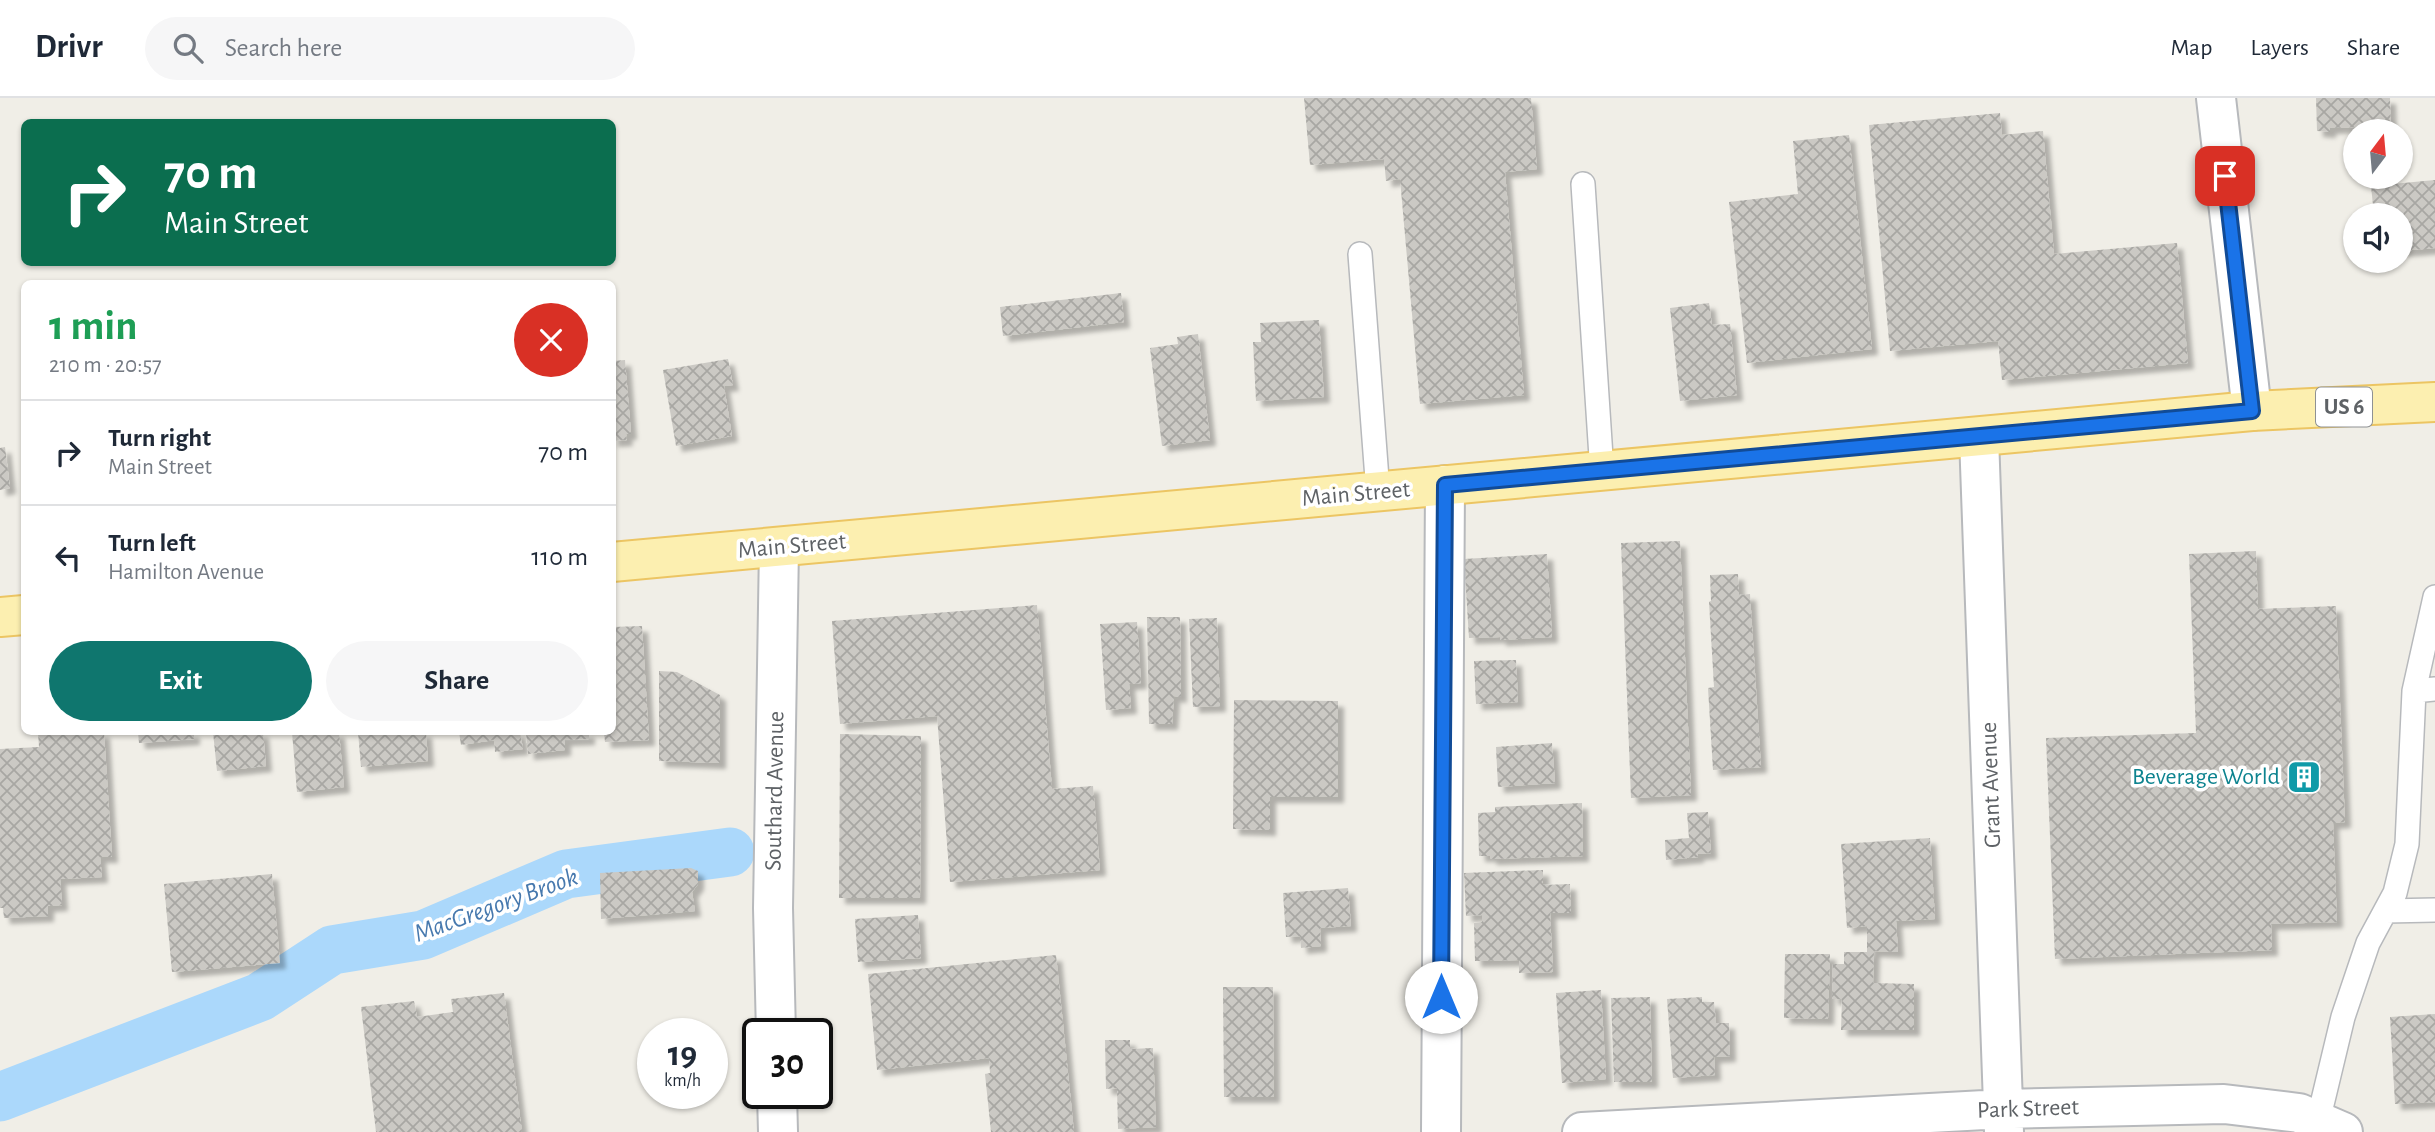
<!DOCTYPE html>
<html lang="en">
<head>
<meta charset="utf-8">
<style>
  body { margin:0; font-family:"Alegreya Sans",sans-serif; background:#f6f6f7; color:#1f2937; height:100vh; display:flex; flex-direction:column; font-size:26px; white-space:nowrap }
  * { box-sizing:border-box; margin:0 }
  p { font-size:23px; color:#747a83 }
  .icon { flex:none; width:38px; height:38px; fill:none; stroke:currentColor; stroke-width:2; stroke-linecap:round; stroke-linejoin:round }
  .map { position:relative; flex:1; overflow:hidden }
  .side { position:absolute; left:21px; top:182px; width:595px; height:455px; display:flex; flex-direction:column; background:#fff; border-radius:10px; box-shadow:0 2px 5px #0004 }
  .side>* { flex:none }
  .top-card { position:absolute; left:21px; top:21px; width:595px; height:147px; border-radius:10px; box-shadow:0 2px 5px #0004; background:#0b6e4f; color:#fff; overflow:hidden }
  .needle { width:46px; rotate:16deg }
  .buttons { position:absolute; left:2343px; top:21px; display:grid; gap:14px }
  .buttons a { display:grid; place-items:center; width:70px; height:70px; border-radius:50%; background:#fff; box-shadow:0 2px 5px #0004; font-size:35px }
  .speed { position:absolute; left:637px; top:920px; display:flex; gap:14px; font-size:35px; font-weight:700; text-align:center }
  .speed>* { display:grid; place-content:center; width:91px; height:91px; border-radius:50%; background:#fff; box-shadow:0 2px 5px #0004; line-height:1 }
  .speed small { font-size:18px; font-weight:400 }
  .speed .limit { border:4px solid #111; border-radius:10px; background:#fff; color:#111 }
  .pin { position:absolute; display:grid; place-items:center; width:60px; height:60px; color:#fff; margin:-30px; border-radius:14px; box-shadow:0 4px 10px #0006 }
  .me { position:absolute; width:77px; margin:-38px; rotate:0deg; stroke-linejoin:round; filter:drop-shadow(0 0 5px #0008) }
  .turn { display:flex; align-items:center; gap:24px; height:147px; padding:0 28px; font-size:32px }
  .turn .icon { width:91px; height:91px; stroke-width:2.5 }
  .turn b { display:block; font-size:49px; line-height:60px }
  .round { display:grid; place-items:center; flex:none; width:74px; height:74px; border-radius:37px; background:#f6f6f7 }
  .overview { display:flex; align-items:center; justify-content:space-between; height:119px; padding:0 28px }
  h1 { font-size:42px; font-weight:700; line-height:52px; color:#1e9e55 }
  .button { display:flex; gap:14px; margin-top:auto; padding:14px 28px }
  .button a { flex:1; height:80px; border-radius:42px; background:#0f766e; color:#fff; font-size:28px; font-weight:700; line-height:80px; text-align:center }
  .button a+a { background:#f6f6f7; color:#1f2937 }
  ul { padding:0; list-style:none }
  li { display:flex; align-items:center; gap:21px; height:105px; padding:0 28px; border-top:2px solid #e0e1e3 }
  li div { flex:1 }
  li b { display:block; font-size:26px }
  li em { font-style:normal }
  header { display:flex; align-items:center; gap:42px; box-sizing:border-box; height:98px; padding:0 35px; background:#fff; border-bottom:2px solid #e0e1e3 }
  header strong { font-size:33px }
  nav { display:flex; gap:38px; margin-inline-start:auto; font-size:24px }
  .search { width:490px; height:63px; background:#f6f6f7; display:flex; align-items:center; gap:18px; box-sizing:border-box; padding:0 24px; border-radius:38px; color:#747a83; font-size:26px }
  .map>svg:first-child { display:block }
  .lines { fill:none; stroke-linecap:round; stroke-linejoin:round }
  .canal { stroke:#abd8fb; stroke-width:49 }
  .building { fill:url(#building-cross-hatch); filter:url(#shadow) }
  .lane-casing { stroke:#b7b9bc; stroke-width:26 }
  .street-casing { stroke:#b7b9bc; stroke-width:42 }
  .primary-casing { stroke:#ecc563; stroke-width:42 }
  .lane { stroke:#fff; stroke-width:23 }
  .street { stroke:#fff; stroke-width:38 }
  .primary { stroke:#fcefb0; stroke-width:38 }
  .route-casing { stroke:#114b97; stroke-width:18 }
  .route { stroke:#1a73e8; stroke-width:12 }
  .labels { text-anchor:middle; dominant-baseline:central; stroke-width:7; stroke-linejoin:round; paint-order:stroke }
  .shield { fill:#fff; stroke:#8e9194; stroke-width:2 }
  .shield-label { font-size:23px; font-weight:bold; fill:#5e6266 }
  .street-label { font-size:24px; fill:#5e6266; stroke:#fff }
  .culture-label { font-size:24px; fill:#0d838f; stroke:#fff; text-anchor:end }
  .water-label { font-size:26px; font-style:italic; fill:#4779ae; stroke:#fff }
</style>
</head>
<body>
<header>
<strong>Drivr</strong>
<div class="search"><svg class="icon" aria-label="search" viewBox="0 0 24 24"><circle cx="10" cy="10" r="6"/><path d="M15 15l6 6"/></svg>Search here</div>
<nav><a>Map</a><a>Layers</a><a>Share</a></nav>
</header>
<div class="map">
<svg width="2435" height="1034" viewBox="0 0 2435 1034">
  <defs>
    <pattern id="building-cross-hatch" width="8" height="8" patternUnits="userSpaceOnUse" patternTransform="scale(1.75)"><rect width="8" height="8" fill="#cbc9c4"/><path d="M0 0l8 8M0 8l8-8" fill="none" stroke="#a8a7a3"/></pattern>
    <filter id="shadow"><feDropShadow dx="6" dy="6" stdDeviation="2" flood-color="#0004"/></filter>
  </defs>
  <rect width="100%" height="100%" fill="#f0eee7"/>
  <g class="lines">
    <path class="canal" d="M 0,999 L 260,899 L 332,852 L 423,837 L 566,776 L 730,754"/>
  </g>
  <path class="building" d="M 1304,0 L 1531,0 L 1537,71 L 1505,74 L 1524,297 L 1420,306 L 1400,81 L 1386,83 L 1384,61 L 1310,67 Z
    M 2316,0 L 2390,0 L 2391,33 L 2359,33 L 2359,29 L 2330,30 L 2330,34 L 2317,33 Z
    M 2000,15 L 2002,37 L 2043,33 L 2054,156 L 2177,145 L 2188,265 L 2002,282 L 1998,243 L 1890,253 L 1869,27 Z
    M 1849,37 L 1872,251 L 1747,265 L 1729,104 L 1798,96 L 1793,43 Z
    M 2435,82 L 2435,150 L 2401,153 L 2401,117 L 2374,117 L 2371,88 Z
    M 1121,195 L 1124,224 L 1003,238 L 1000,209 Z
    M 1709,205 L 1712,227 L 1730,226 L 1737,297 L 1680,303 L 1670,210 Z
    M 1319,222 L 1324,299 L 1256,303 L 1253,244 L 1261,244 L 1260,225 Z
    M 1198,236 L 1210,342 L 1162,348 L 1150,250 L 1178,246 L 1177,239 Z
    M 728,261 L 733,287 L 724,288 L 732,338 L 676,348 L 663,272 Z
    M 625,262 L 631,336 L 626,336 L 627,342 L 612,343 L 612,263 Z
    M 5,349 L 10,390 L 0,392 L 0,350 Z
    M 1680,443 L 1691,697 L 1631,700 L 1621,445 Z
    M 2256,453 L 2258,511 L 2336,508 L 2345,724 L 2333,725 L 2337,824 L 2271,826 L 2272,852 L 2055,861 L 2046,640 L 2196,635 L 2189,456 Z
    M 1547,456 L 1552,539 L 1500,542 L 1500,539 L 1469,540 L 1464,461 Z
    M 1738,476 L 1739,497 L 1750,496 L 1761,669 L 1713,672 L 1708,590 L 1714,589 L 1709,504 L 1711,503 L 1710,477 Z
    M 1037,507 L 1052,691 L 1093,688 L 1100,772 L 950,784 L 937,618 L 840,626 L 832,523 Z
    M 1147,519 L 1180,519 L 1181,599 L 1174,598 L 1172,626 L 1149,626 Z
    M 1217,520 L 1220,608 L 1193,609 L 1189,521 Z
    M 1137,524 L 1141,585 L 1129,586 L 1131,610 L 1106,612 L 1100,526 Z
    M 642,528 L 649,642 L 605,644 L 604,634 L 612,634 L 612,529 Z
    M 1516,562 L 1518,604 L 1476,606 L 1474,563 Z
    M 659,573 L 677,574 L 720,597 L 720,665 L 659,663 Z
    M 1234,602 L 1338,603 L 1338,699 L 1270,699 L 1270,732 L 1233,731 Z
    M 59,634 L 104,634 L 112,759 L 100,759 L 102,779 L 60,781 L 62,807 L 48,808 L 48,818 L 4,820 L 3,810 L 0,810 L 0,651 L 39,649 L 38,635 Z
    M 138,634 L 194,634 L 194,641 L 139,645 Z
    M 213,634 L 263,634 L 266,668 L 217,673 Z
    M 292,634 L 339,634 L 344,689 L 297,694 Z
    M 358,634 L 426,634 L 428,663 L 361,669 Z
    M 459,634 L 520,634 L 523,651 L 495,654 L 494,642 L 461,647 Z
    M 526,634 L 589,634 L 589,641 L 565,642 L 565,652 L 528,656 Z
    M 840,636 L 921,638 L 920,800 L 839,800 Z
    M 1552,645 L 1555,685 L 1498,689 L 1496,649 Z
    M 1582,705 L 1583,758 L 1491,761 L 1490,758 L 1479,758 L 1478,715 L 1495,714 L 1495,709 Z
    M 1708,714 L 1711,755 L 1698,756 L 1698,759 L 1666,762 L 1665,742 L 1689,740 L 1687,715 Z
    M 1930,740 L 1935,821 L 1896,823 L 1898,854 L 1874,853 L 1873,885 L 1914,886 L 1914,932 L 1841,932 L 1842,901 L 1832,901 L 1833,866 L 1844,866 L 1844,854 L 1867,854 L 1867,828 L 1847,830 L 1841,746 Z
    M 691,770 L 698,773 L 698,786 L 692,794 L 695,813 L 601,821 L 600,775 Z
    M 1543,772 L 1543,787 L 1570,786 L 1571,815 L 1550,815 L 1553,874 L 1519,875 L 1519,862 L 1475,863 L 1474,825 L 1482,824 L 1482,817 L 1466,818 L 1464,775 Z
    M 272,776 L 280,865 L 172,874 L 164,786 Z
    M 1348,790 L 1351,828 L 1320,830 L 1321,848 L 1301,850 L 1300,838 L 1286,839 L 1283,795 Z
    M 918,817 L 921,860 L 858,864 L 855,821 Z
    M 1785,856 L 1830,856 L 1828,921 L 1784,920 Z
    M 1056,857 L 1074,1034 L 991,1034 L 985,976 L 990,975 L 989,960 L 877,972 L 868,876 Z
    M 1223,889 L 1273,889 L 1274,999 L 1224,999 Z
    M 1601,892 L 1606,981 L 1562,985 L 1556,895 Z
    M 504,895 L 522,1034 L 376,1034 L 361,909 L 414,903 L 417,919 L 453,914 L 451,901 Z
    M 1650,899 L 1652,984 L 1614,984 L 1611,900 Z
    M 1702,899 L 1702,904 L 1714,904 L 1716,925 L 1729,925 L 1730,958 L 1714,959 L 1715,977 L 1673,980 L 1667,901 Z
    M 2435,916 L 2435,1004 L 2395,1006 L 2390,919 Z
    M 1105,942 L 1130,942 L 1130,951 L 1153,950 L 1156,1029 L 1118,1031 L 1117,990 L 1106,991 Z"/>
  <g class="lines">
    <g class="lane-casing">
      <path id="lane" d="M 1583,86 L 1602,374
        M 1360,156 L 1378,394
        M 2414,593 L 2435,499
        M 2386,813 L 2435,812
        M 2318,1023 L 2343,919 L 2368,845 L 2395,795 L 2407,746 L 2414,593 L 2435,591"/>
    </g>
    <g class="street-casing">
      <path id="street" d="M 2216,0 L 2252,313
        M 1979,339 L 2004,1034
        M 776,936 L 773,810 L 779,449
        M 777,996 L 778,1034
        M 1441,1034 L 1445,387
        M 1582,1034 L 2003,1011 L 2224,1006 L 2299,1015 L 2343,1034"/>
    </g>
    <g class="primary-casing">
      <path id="primary" d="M 612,464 L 2252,313 L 2435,304
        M 0,519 L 24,517"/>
    </g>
    <use href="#lane" class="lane"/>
    <use href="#street" class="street"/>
    <use href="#primary" class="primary"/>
  </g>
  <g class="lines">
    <g class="route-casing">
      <path id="route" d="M 1441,899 L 1445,387 L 2252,313 L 2225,78"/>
    </g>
    <use href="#route" class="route"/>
  </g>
  <defs>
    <g id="building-square" transform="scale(1.75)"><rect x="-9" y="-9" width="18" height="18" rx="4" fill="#0f9aa8" stroke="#fff"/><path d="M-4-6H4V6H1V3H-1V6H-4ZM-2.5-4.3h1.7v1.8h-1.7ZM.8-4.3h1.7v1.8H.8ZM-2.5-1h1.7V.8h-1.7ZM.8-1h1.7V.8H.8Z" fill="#fff"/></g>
  </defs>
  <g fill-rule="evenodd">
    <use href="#building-square" x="2304" y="679"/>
  </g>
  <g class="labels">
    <rect class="shield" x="2316" y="289.5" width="56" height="39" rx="5"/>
    <g class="shield-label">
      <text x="2344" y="309">US 6</text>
    </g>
    <g class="street-label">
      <text transform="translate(1356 396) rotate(-5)">Main Street</text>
      <text transform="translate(792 448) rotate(-5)">Main Street</text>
      <text transform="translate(1991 687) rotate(-92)">Grant Avenue</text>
      <text transform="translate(775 693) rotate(-89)">Southard Avenue</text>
      <text transform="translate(2028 1011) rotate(-2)">Park Street</text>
    </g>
    <g class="culture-label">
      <text x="2280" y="679">Beverage World</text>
    </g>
    <g class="water-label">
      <text transform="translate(496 807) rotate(-20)">MacGregory Brook</text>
    </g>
  </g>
</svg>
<div class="buttons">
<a><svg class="needle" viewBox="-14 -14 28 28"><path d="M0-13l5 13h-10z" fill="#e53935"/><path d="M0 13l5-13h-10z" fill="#747a83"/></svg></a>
<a><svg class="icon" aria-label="sound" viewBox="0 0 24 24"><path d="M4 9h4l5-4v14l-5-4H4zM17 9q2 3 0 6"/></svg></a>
</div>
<div class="speed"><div>19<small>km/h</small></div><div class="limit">30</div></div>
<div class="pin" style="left:2225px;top:78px;background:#d93025"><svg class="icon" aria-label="arrive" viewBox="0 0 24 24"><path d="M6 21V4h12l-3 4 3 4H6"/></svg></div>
<svg class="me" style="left:1441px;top:899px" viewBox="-20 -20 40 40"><circle r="19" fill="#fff"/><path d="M0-13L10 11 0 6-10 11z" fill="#1a73e8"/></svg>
<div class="top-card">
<div class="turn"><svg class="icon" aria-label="right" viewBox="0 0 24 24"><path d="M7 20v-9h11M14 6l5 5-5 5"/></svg><div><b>70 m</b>Main Street</div></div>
</div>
<section class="side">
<div class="overview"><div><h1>1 min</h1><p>210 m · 20:57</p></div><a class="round" style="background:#d93025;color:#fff"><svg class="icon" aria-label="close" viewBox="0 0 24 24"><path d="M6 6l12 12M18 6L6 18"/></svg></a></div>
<ul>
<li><svg class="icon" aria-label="right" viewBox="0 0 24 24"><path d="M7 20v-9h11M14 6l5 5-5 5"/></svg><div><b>Turn right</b><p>Main Street</p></div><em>70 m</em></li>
<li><svg class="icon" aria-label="left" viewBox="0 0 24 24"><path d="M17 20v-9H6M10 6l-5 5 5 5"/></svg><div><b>Turn left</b><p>Hamilton Avenue</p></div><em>110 m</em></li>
</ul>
<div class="button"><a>Exit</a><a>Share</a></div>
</section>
</div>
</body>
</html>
